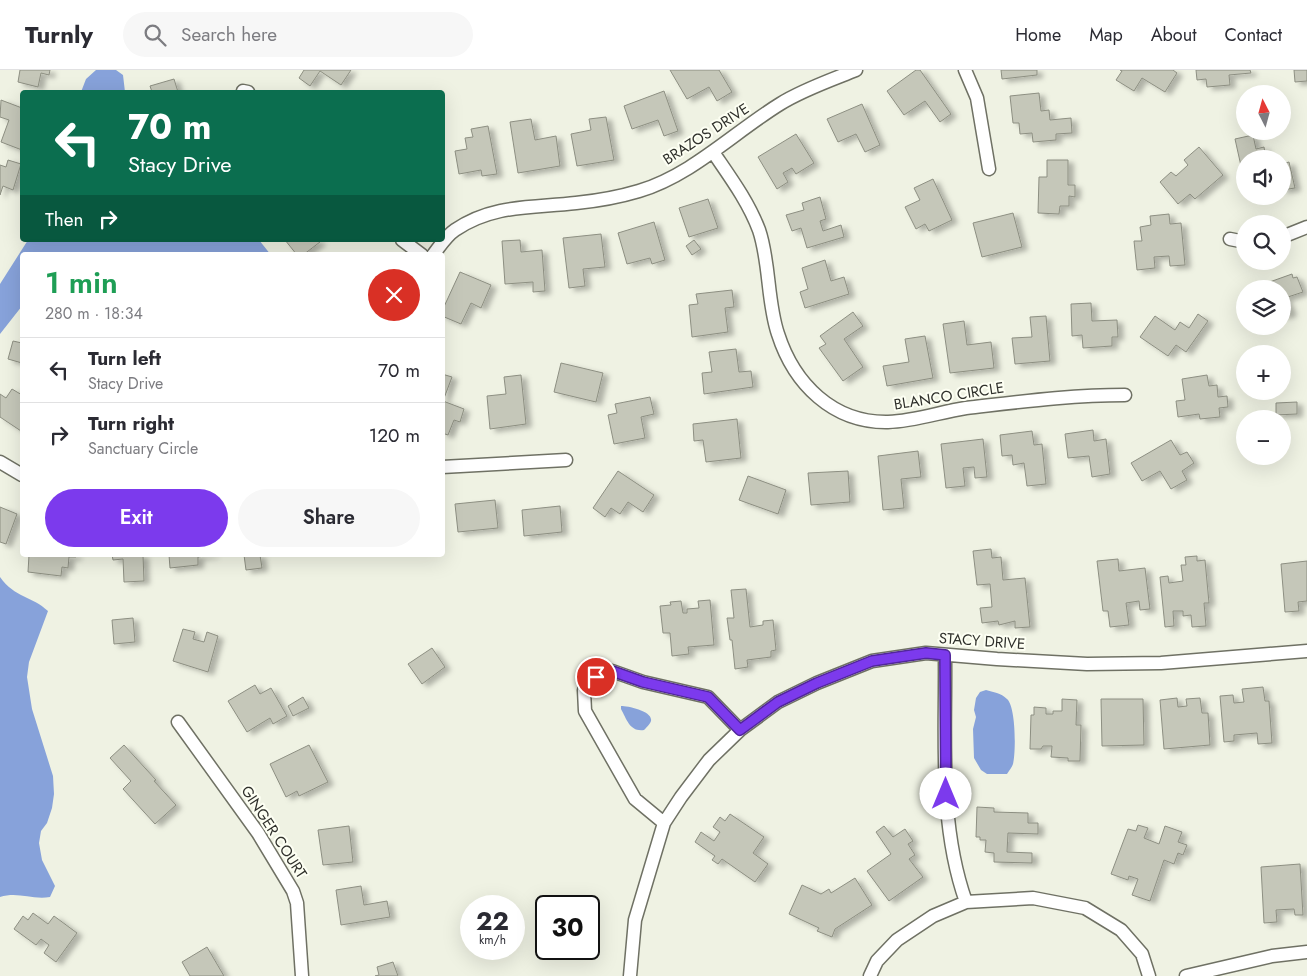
<!DOCTYPE html>
<html lang="en">
<head>
<meta charset="utf-8">
<style>
  body { margin:0; font-family:Jost,sans-serif; background:#f7f7f7; color:#2b2b33; height:100vh; display:flex; flex-direction:column; font-size:19px; white-space:nowrap }
  * { box-sizing:border-box; margin:0 }
  p { font-size:16px; color:#7c7c81 }
  .icon { flex:none; width:28px; height:28px; fill:none; stroke:currentColor; stroke-width:2; stroke-linecap:round; stroke-linejoin:round }
  .map { position:relative; flex:1; overflow:hidden }
  .drawer { position:absolute; left:20px; top:182px; width:425px; height:305px; display:flex; flex-direction:column; background:#fff; border-radius:5px; box-shadow:0 5px 20px #0002 }
  .drawer>* { flex:none }
  .top-card { position:absolute; left:20px; top:20px; width:425px; height:152px; border-radius:5px; box-shadow:0 5px 20px #0002; background:#0b6e4f; color:#fff; overflow:hidden }
  .needle { width:32px; rotate:354deg }
  .buttons { position:absolute; left:1236px; top:15px; display:grid; gap:10px }
  .buttons a { display:grid; place-items:center; width:55px; height:55px; border-radius:50%; background:#fff; box-shadow:0 5px 20px #0002; font-size:25px }
  .speed { position:absolute; left:460px; top:825px; display:flex; gap:10px; font-size:25px; font-weight:700; text-align:center }
  .speed>* { display:grid; place-content:center; width:65px; height:65px; border-radius:50%; background:#fff; box-shadow:0 5px 20px #0002; line-height:1 }
  .speed small { font-size:12px; font-weight:400 }
  .speed .limit { border:2px solid #111; border-radius:8px; background:#fff; color:#111 }
  .pin { position:absolute; display:grid; place-items:center; width:42px; height:42px; color:#fff; margin:-21px; border:2px solid #fff; border-radius:50%; box-shadow:0 1px 5px #0007 }
  .me { position:absolute; width:55px; margin:-28px; rotate:0deg; stroke-linejoin:round; filter:drop-shadow(0 0 4px #0008) }
  .turn { display:flex; align-items:center; gap:18px; height:105px; padding:0 25px; font-size:22px }
  .turn .icon { width:65px; height:65px; stroke-width:2.5 }
  .turn b { display:block; font-size:35px; line-height:42px }
  .then { display:flex; align-items:center; height:48px; padding:0 25px; background:#0003; gap:10px; font-size:19px }
  .round { display:grid; place-items:center; flex:none; width:52px; height:52px; border-radius:26px; background:#f7f7f7 }
  .headline { display:flex; align-items:center; justify-content:space-between; height:85px; padding:0 25px }
  h1 { font-size:30px; font-weight:600; line-height:38px; color:#1e9e55 }
  .primary-button { display:flex; gap:10px; margin-top:auto; padding:10px 25px }
  .primary-button a { flex:1; height:58px; border-radius:30px; background:#7c3aed; color:#fff; font-size:20px; font-weight:600; line-height:58px; text-align:center }
  .primary-button a+a { background:#f7f7f7; color:#2b2b33 }
  ul { padding:0; list-style:none }
  li { display:flex; align-items:center; gap:15px; height:65px; padding:0 25px; border-top:1px solid #e1e1e2 }
  li div { flex:1 }
  li b { display:block; font-size:19px }
  li em { font-style:normal }
  header { display:flex; align-items:center; gap:30px; box-sizing:border-box; height:70px; padding:0 25px; background:#fff; border-bottom:1px solid #e1e1e2 }
  header strong { font-size:24px }
  nav { display:flex; gap:28px; margin-inline-start:auto; font-size:18px }
  .search { width:350px; height:45px; background:#f7f7f7; display:flex; align-items:center; gap:12px; box-sizing:border-box; padding:0 18px; border-radius:28px; color:#7c7c81; font-size:19px }
  .map>svg:first-child { display:block }
  .water { fill:#87a2da }
  .building { fill:#c5c7b9; stroke:#8d8f82; filter:url(#shadow) }
  .lines { fill:none; stroke-linecap:round; stroke-linejoin:round }
  .street-casing { stroke:#6f7164; stroke-width:15 }
  .street { stroke:#fff; stroke-width:12 }
  .route-casing { stroke:#51269a; stroke-width:12 }
  .route { stroke:#7c3aed; stroke-width:9 }
  .labels { text-anchor:middle; dominant-baseline:central; stroke-width:4; stroke-linejoin:round; paint-order:stroke }
  .street-label { font-size:15px; fill:#2f302b; stroke:#fdfff3 }
</style>
</head>
<body>
<header>
<strong>Turnly</strong>
<div class="search"><svg class="icon" aria-label="search" viewBox="0 0 24 24"><circle cx="10" cy="10" r="6"/><path d="M15 15l6 6"/></svg>Search here</div>
<nav><a>Home</a><a>Map</a><a>About</a><a>Contact</a></nav>
</header>
<div class="map">
<svg width="1307" height="906" viewBox="0 0 1307 906">
  <defs>
    <filter id="shadow"><feDropShadow dx="5.5" dy="3" stdDeviation="2.5" flood-color="#0004"/></filter>
  </defs>
  <rect width="100%" height="100%" fill="#eff2e3"/>
  <path class="water" d="M 96,0 L 116,0 L 123,5 L 125,22 L 81,22 L 86,9 Z
    M 28,170 L 259,170 L 271,185 L 22,185 L 22,236 L 0,264 L 0,214 Z
    M 0,507 C 15,528 32,526 48,541 L 29,592 L 27,607 L 32,639 L 53,706 L 54,724 L 52,738 L 47,753 L 41,761 L 39,773 L 42,790 L 55,816 L 50,827 C 31,830 18,821 0,827 Z
    M 986,620 C 993,622 1001,623 1007,629 C 1016,637 1016,682 1013,694 C 1012,697 1009,701 1007,704 L 987,704 L 981,700 L 974,688 L 973,659 L 976,647 L 974,640 L 976,628 L 980,622 Z
    M 621,636 C 628,636 653,641 651,651 C 650,654 646,658 644,660 C 630,662 627,650 621,639 Z"/>
  <path class="building" d="M 20,0 L 50,0 L 49,5 L 41,3 L 38,17 L 18,12 Z
    M 304,0 L 351,0 L 341,15 L 320,1 L 310,16 L 299,8 Z
    M 670,0 L 719,0 L 732,22 L 717,31 L 709,17 L 687,29 Z
    M 916,0 L 920,0 L 951,44 L 940,52 L 925,31 L 904,45 L 887,21 Z
    M 1001,0 L 1037,0 L 1037,5 L 1002,9 Z
    M 1120,0 L 1173,0 L 1177,3 L 1165,22 L 1142,8 L 1134,21 L 1116,10 L 1122,1 Z
    M 1196,0 L 1250,0 L 1251,3 L 1229,5 L 1230,15 L 1207,17 L 1206,9 L 1197,10 Z
    M 1294,0 L 1307,0 L 1307,11 L 1295,12 Z
    M 174,9 L 178,22 L 152,22 L 150,16 Z
    M 664,21 L 678,61 L 664,66 L 658,50 L 632,59 L 624,36 Z
    M 1039,23 L 1041,41 L 1049,40 L 1050,50 L 1071,48 L 1072,63 L 1056,64 L 1056,70 L 1033,72 L 1032,63 L 1020,64 L 1019,53 L 1013,53 L 1010,26 Z
    M 1,30 L 22,38 L 22,80 L 1,72 L 9,50 L 0,47 Z
    M 862,34 L 880,75 L 865,82 L 856,64 L 838,72 L 827,49 Z
    M 606,47 L 614,90 L 577,96 L 571,64 L 591,60 L 589,49 Z
    M 531,49 L 535,70 L 556,66 L 560,96 L 518,103 L 510,52 Z
    M 488,56 L 497,104 L 482,106 L 481,100 L 459,104 L 455,81 L 467,79 L 465,68 L 473,67 L 471,59 Z
    M 796,64 L 814,93 L 796,104 L 792,98 L 783,103 L 788,112 L 777,119 L 758,87 Z
    M 1253,65 L 1256,79 L 1264,77 L 1266,89 L 1245,89 L 1245,114 L 1235,69 Z
    M 1199,77 L 1223,105 L 1195,129 L 1190,124 L 1178,134 L 1160,112 L 1171,102 L 1176,106 L 1188,95 L 1184,90 Z
    M 8,90 L 21,94 L 13,120 L 3,116 L 0,125 L 0,95 L 6,97 Z
    M 1047,90 L 1068,90 L 1068,115 L 1075,115 L 1075,127 L 1069,126 L 1069,136 L 1060,136 L 1059,144 L 1038,143 L 1039,107 L 1047,107 Z
    M 1289,92 L 1295,118 L 1282,120 L 1282,94 Z
    M 933,109 L 952,150 L 929,161 L 925,154 L 916,159 L 905,137 L 920,130 L 914,118 Z
    M 820,127 L 826,149 L 820,151 L 823,161 L 841,155 L 844,167 L 807,178 L 801,158 L 792,161 L 786,145 L 804,140 L 802,133 Z
    M 708,129 L 718,158 L 689,167 L 679,138 Z
    M 1013,143 L 1022,177 L 982,187 L 973,153 Z
    M 1169,144 L 1170,154 L 1181,153 L 1185,195 L 1170,196 L 1169,186 L 1154,187 L 1155,198 L 1137,200 L 1134,171 L 1142,171 L 1140,157 L 1151,155 L 1150,146 Z
    M 654,152 L 665,190 L 652,194 L 650,188 L 627,194 L 618,163 Z
    M 601,164 L 605,197 L 583,199 L 585,216 L 569,218 L 563,168 Z
    M 285,170 L 318,170 L 320,172 L 303,185 L 297,185 Z
    M 520,170 L 521,182 L 542,180 L 545,221 L 533,222 L 533,212 L 505,214 L 502,171 Z
    M 694,170 L 701,179 L 692,185 L 686,176 Z
    M 825,190 L 831,211 L 844,207 L 849,224 L 805,238 L 800,222 L 808,219 L 802,198 Z
    M 460,202 L 491,215 L 481,238 L 471,233 L 461,254 L 442,246 L 442,241 Z
    M 1292,204 L 1293,208 L 1297,207 L 1303,222 L 1285,228 L 1291,243 L 1282,246 L 1282,219 L 1250,219 Z
    M 732,220 L 734,237 L 725,238 L 728,262 L 692,267 L 689,235 L 698,234 L 696,224 Z
    M 1091,233 L 1092,251 L 1117,250 L 1118,267 L 1112,267 L 1112,276 L 1083,278 L 1082,265 L 1072,266 L 1071,234 Z
    M 853,242 L 863,256 L 844,269 L 863,297 L 843,311 L 819,278 L 826,274 L 820,266 Z
    M 1198,244 L 1208,251 L 1186,282 L 1176,275 L 1168,286 L 1140,267 L 1155,246 L 1175,260 L 1180,252 L 1189,258 Z
    M 1046,246 L 1050,291 L 1015,294 L 1012,268 L 1032,267 L 1030,247 Z
    M 964,251 L 967,275 L 991,272 L 994,298 L 950,303 L 943,254 Z
    M 925,266 L 933,308 L 887,316 L 883,296 L 909,292 L 905,269 Z
    M 13,271 L 22,273 L 22,293 L 8,289 Z
    M 736,279 L 739,302 L 751,301 L 753,317 L 704,324 L 702,303 L 712,302 L 709,282 Z
    M 561,293 L 603,303 L 596,332 L 554,322 Z
    M 442,304 L 452,307 L 443,331 L 464,339 L 460,352 L 454,350 L 448,365 L 442,363 Z
    M 521,305 L 526,354 L 490,359 L 487,326 L 506,324 L 504,307 Z
    M 1207,305 L 1209,316 L 1217,315 L 1218,327 L 1227,326 L 1228,337 L 1219,338 L 1220,347 L 1200,349 L 1199,344 L 1178,347 L 1176,331 L 1185,330 L 1182,309 Z
    M 12,319 L 22,325 L 21,361 L 0,347 L 0,324 L 6,328 Z
    M 650,327 L 654,344 L 641,347 L 645,368 L 614,374 L 608,345 L 617,343 L 615,334 Z
    M 1297,332 L 1297,344 L 1276,345 L 1276,333 Z
    M 737,349 L 741,388 L 706,392 L 703,370 L 694,371 L 693,354 Z
    M 1093,360 L 1094,371 L 1106,369 L 1110,404 L 1092,407 L 1089,386 L 1068,388 L 1065,364 Z
    M 1032,361 L 1034,375 L 1042,374 L 1046,414 L 1027,416 L 1024,393 L 1013,395 L 1012,385 L 1002,386 L 1000,365 Z
    M 983,369 L 987,407 L 975,408 L 974,397 L 963,398 L 965,416 L 946,418 L 941,374 Z
    M 1171,370 L 1180,385 L 1187,382 L 1194,393 L 1182,401 L 1187,410 L 1171,419 L 1160,401 L 1142,411 L 1131,393 Z
    M 918,381 L 921,407 L 901,409 L 904,438 L 883,440 L 878,386 Z
    M 618,401 L 654,425 L 643,442 L 628,432 L 620,444 L 611,438 L 605,447 L 593,438 Z
    M 848,401 L 850,432 L 811,435 L 808,403 Z
    M 748,406 L 786,420 L 778,444 L 739,430 Z
    M 495,430 L 498,458 L 458,462 L 455,434 Z
    M 560,436 L 562,462 L 524,466 L 522,440 Z
    M 0,437 L 17,444 L 6,474 L 0,472 Z
    M 991,479 L 992,488 L 1001,487 L 1003,510 L 1025,508 L 1030,557 L 1015,558 L 1015,551 L 999,555 L 998,551 L 982,553 L 980,538 L 992,537 L 990,514 L 977,515 L 973,481 Z
    M 29,485 L 76,485 L 76,487 L 69,487 L 68,498 L 62,497 L 61,506 L 28,502 Z
    M 112,485 L 143,485 L 144,511 L 124,512 L 123,489 L 113,490 Z
    M 169,485 L 213,485 L 198,487 L 198,495 L 170,498 Z
    M 244,485 L 260,485 L 262,498 L 246,500 Z
    M 1197,486 L 1197,491 L 1205,490 L 1209,533 L 1204,533 L 1206,556 L 1192,557 L 1191,545 L 1183,546 L 1183,541 L 1173,541 L 1174,556 L 1165,557 L 1160,507 L 1168,506 L 1169,513 L 1183,511 L 1181,495 L 1186,495 L 1185,487 Z
    M 1118,489 L 1119,501 L 1145,498 L 1150,539 L 1140,540 L 1139,531 L 1126,533 L 1129,555 L 1110,557 L 1108,541 L 1103,541 L 1097,491 Z
    M 1307,491 L 1307,531 L 1298,532 L 1299,541 L 1285,542 L 1281,494 Z
    M 746,519 L 750,557 L 763,555 L 763,551 L 773,550 L 776,580 L 771,581 L 771,587 L 747,590 L 748,597 L 735,599 L 732,570 L 730,570 L 727,548 L 734,548 L 731,520 Z
    M 710,530 L 714,575 L 688,577 L 689,584 L 672,586 L 670,563 L 663,563 L 660,536 L 671,535 L 670,532 L 681,531 L 683,543 L 687,543 L 687,539 L 699,538 L 698,531 Z
    M 133,548 L 135,572 L 114,574 L 112,550 Z
    M 183,559 L 195,562 L 193,569 L 204,572 L 207,562 L 218,566 L 208,602 L 173,591 Z
    M 432,578 L 445,597 L 422,614 L 408,594 Z
    M 255,615 L 260,624 L 271,618 L 287,646 L 273,654 L 270,648 L 247,662 L 228,631 Z
    M 1263,617 L 1265,631 L 1269,631 L 1272,673 L 1258,674 L 1257,663 L 1234,665 L 1234,671 L 1224,672 L 1220,626 L 1233,625 L 1234,633 L 1244,632 L 1242,619 Z
    M 303,627 L 309,638 L 293,646 L 288,636 Z
    M 1177,628 L 1178,637 L 1187,636 L 1186,629 L 1200,628 L 1202,643 L 1208,643 L 1210,675 L 1164,679 L 1160,630 Z
    M 1062,629 L 1077,630 L 1076,655 L 1081,655 L 1080,691 L 1068,691 L 1068,688 L 1051,687 L 1052,676 L 1043,676 L 1041,679 L 1030,679 L 1031,645 L 1034,645 L 1034,637 L 1046,638 L 1046,644 L 1053,644 L 1053,641 L 1062,641 Z
    M 1101,629 L 1143,629 L 1144,675 L 1102,676 Z
    M 124,675 L 156,710 L 154,711 L 176,735 L 155,754 L 123,719 L 131,711 L 110,688 Z
    M 309,675 L 328,712 L 299,726 L 297,721 L 286,727 L 270,694 Z
    M 977,737 L 994,738 L 994,742 L 1028,743 L 1028,753 L 1038,753 L 1038,764 L 1008,763 L 1007,782 L 1032,783 L 1032,793 L 994,792 L 994,783 L 985,782 L 986,770 L 980,770 L 980,767 L 976,767 Z
    M 730,744 L 764,767 L 753,783 L 768,794 L 755,812 L 722,789 L 718,794 L 712,790 L 715,786 L 695,772 L 701,762 L 714,771 L 720,762 L 713,757 L 720,747 L 725,751 Z
    M 1138,755 L 1148,758 L 1144,768 L 1159,774 L 1165,756 L 1182,762 L 1178,772 L 1187,775 L 1183,785 L 1178,783 L 1174,794 L 1164,790 L 1150,831 L 1132,825 L 1138,809 L 1129,806 L 1128,810 L 1111,804 L 1128,759 L 1136,761 Z
    M 349,756 L 353,792 L 323,795 L 318,760 Z
    M 884,756 L 893,767 L 905,759 L 913,771 L 908,774 L 915,785 L 909,789 L 923,807 L 889,831 L 867,801 L 891,784 L 876,762 Z
    M 1300,794 L 1303,845 L 1295,845 L 1294,839 L 1276,840 L 1277,852 L 1264,853 L 1261,797 Z
    M 855,808 L 872,835 L 835,859 L 832,867 L 817,861 L 819,858 L 789,844 L 802,815 L 821,824 L 829,819 L 831,823 Z
    M 361,816 L 364,835 L 387,831 L 390,847 L 341,855 L 336,820 Z
    M 33,843 L 48,854 L 54,846 L 77,863 L 56,892 L 44,883 L 49,875 L 41,869 L 36,875 L 14,859 L 23,846 L 28,850 Z
    M 207,877 L 224,906 L 190,906 L 182,892 Z
    M 393,892 L 398,906 L 375,906 L 379,905 L 377,897 Z"/>
  <g class="lines">
    <g class="street-casing">
      <path id="street" d="M 965,0 L 977,28 L 989,99
        M 243,21 L 248,22
        M 713,82 C 730,107 748,131 759,160 C 770,192 767,232 778,264 C 794,314 833,353 888,352 C 915,351 940,342 966,338 C 1019,332 1071,325 1125,325
        M 1282,167 L 1307,157
        M 1230,169 L 1245,172
        M 402,170 L 422,185
        M 433,185 C 440,176 446,166 455,160 C 493,134 533,138 576,133 C 596,131 619,127 639,121 C 692,105 733,63 780,34 C 802,20 831,10 856,0
        M 0,392 L 22,405
        M 442,397 L 566,390
        M 945,585 C 946,667 938,753 966,832
        M 178,652 L 258,763 L 293,821 L 297,833 L 302,906
        M 664,753 L 635,729 L 585,641 L 584,620 L 596,607 L 612,601 L 643,612 L 708,627 L 740,660
        M 630,906 L 635,850 L 664,753 L 681,727 L 709,690 L 740,660 L 778,632 L 817,613 L 872,591 L 926,583 L 997,589 L 1087,594 L 1161,593 L 1307,581
        M 870,906 L 877,891 L 897,870 L 933,846 L 966,832 L 1033,828 L 1085,838 L 1121,860 L 1142,884 L 1149,906
        M 1186,906 L 1272,886 L 1307,882"/>
    </g>
    <use href="#street" class="street"/>
  </g>
  <g class="lines">
    <g class="route-casing">
      <path id="route" d="M 596,607 L 612,601 L 643,612 L 708,627 L 740,660 L 778,632 L 817,613 L 872,591 L 926,583 L 945,585 L 946,724"/>
    </g>
    <use href="#route" class="route"/>
  </g>
  <g class="labels">
    <g class="street-label">
      <text transform="translate(706 64) rotate(-33)">BRAZOS DRIVE</text>
      <text transform="translate(949 326) rotate(-9)">BLANCO CIRCLE</text>
      <text transform="translate(982 571) rotate(4)">STACY DRIVE</text>
      <text transform="translate(274 762) rotate(57)">GINGER COURT</text>
    </g>
  </g>
</svg>
<div class="buttons">
<a><svg class="needle" viewBox="-14 -14 28 28"><path d="M0-13l5 13h-10z" fill="#e53935"/><path d="M0 13l5-13h-10z" fill="#7c7c81"/></svg></a>
<a><svg class="icon" aria-label="sound" viewBox="0 0 24 24"><path d="M4 9h4l5-4v14l-5-4H4zM17 9q2 3 0 6"/></svg></a>
<a><svg class="icon" aria-label="search" viewBox="0 0 24 24"><circle cx="10" cy="10" r="6"/><path d="M15 15l6 6"/></svg></a>
<a><svg class="icon" aria-label="layers" viewBox="0 0 24 24"><path d="M12 4l9 5-9 5-9-5zM3 14l9 5 9-5"/></svg></a>
<a>+</a>
<a>−</a>
</div>
<div class="speed"><div>22<small>km/h</small></div><div class="limit">30</div></div>
<div class="pin" style="left:596px;top:607px;background:#d93025"><svg class="icon" aria-label="arrive" viewBox="0 0 24 24"><path d="M6 21V4h12l-3 4 3 4H6"/></svg></div>
<svg class="me" style="left:946px;top:724px" viewBox="-20 -20 40 40"><circle r="19" fill="#fff"/><path d="M0-13L10 11 0 6-10 11z" fill="#7c3aed"/></svg>
<div class="top-card">
<div class="turn"><svg class="icon" aria-label="left" viewBox="0 0 24 24"><path d="M17 20v-9H6M10 6l-5 5 5 5"/></svg><div><b>70 m</b>Stacy Drive</div></div>
<div class="then">Then<svg class="icon" aria-label="right" viewBox="0 0 24 24"><path d="M7 20v-9h11M14 6l5 5-5 5"/></svg></div>
</div>
<section class="drawer">
<div class="headline"><div><h1>1 min</h1><p>280 m · 18:34</p></div><a class="round" style="background:#d93025;color:#fff"><svg class="icon" aria-label="close" viewBox="0 0 24 24"><path d="M6 6l12 12M18 6L6 18"/></svg></a></div>
<ul>
<li><svg class="icon" aria-label="left" viewBox="0 0 24 24"><path d="M17 20v-9H6M10 6l-5 5 5 5"/></svg><div><b>Turn left</b><p>Stacy Drive</p></div><em>70 m</em></li>
<li><svg class="icon" aria-label="right" viewBox="0 0 24 24"><path d="M7 20v-9h11M14 6l5 5-5 5"/></svg><div><b>Turn right</b><p>Sanctuary Circle</p></div><em>120 m</em></li>
</ul>
<div class="primary-button"><a>Exit</a><a>Share</a></div>
</section>
</div>
</body>
</html>
